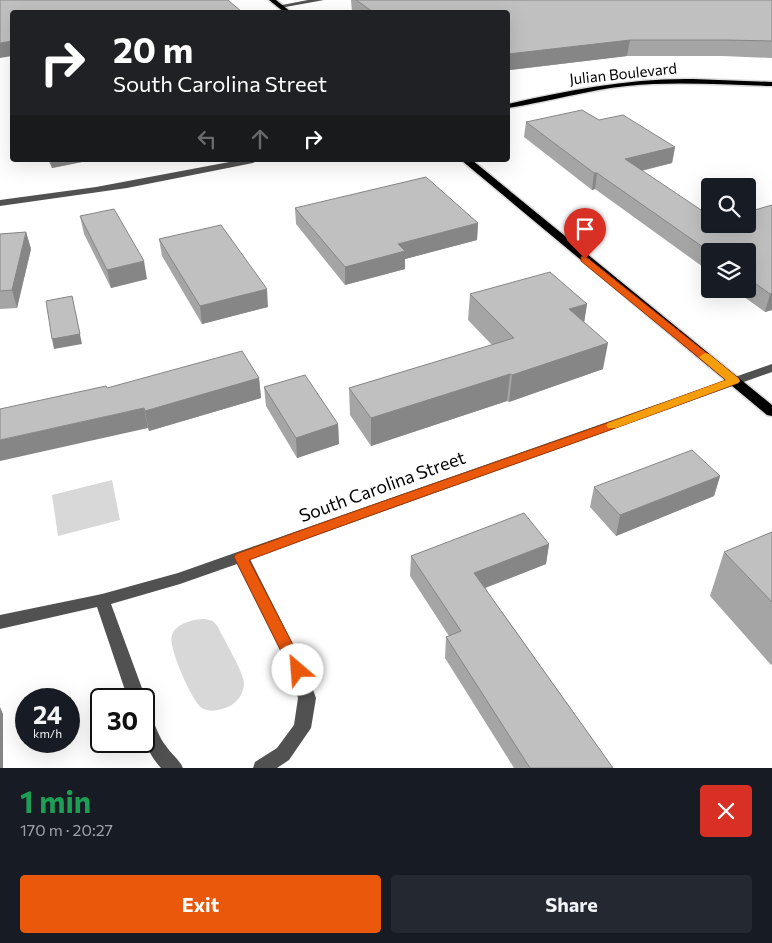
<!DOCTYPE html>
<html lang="en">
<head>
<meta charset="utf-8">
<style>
  body { margin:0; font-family:Commissioner,sans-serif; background:#242831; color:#f1f3f6; height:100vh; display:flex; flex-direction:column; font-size:19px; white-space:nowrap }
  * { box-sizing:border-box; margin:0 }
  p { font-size:16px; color:#9ea1a6 }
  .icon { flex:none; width:28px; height:28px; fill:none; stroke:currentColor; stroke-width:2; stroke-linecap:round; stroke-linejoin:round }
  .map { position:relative; height:768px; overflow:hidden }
  .drawer { display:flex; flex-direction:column; background:#171b24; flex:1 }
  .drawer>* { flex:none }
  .guide { position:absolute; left:10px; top:10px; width:500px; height:152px; border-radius:5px; box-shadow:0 5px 20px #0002; background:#202124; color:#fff; overflow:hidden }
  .fabs { position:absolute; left:701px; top:178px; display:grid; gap:10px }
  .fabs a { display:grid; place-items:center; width:55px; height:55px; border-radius:5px; background:#171b24; box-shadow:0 5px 20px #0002; font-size:25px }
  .speed { position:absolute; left:15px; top:688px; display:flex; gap:10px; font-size:25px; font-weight:700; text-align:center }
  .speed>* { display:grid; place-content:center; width:65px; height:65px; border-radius:50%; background:#171b24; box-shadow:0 5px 20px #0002; line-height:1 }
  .speed small { font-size:12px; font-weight:400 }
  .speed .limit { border:2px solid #111; border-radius:8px; background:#fff; color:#111 }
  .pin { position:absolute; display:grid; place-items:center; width:42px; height:42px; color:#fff; margin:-51px -21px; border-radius:50% 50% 50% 0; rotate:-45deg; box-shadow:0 0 5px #0007 }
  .pin .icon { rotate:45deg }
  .me { position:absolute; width:55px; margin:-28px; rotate:333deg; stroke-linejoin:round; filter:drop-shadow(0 0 4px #0008) }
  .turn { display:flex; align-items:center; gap:18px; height:105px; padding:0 20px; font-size:22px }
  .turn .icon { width:65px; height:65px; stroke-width:2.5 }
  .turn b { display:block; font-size:35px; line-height:42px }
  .lanes { display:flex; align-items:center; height:48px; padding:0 20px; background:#0003; justify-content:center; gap:25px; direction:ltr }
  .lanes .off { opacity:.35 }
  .round { display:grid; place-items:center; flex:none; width:52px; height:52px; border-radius:5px; background:#242831 }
  .headline { display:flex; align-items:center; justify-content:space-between; height:85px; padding:0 20px }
  h1 { font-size:30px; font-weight:700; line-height:38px; color:#1e9e55 }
  .primary-button { display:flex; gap:10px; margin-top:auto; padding:10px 20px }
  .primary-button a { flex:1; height:58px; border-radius:5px; background:#ea580c; color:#fff; font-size:20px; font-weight:700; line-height:58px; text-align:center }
  .primary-button a+a { background:#242831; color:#f1f3f6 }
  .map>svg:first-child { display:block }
  .green { fill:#d8d8d8 }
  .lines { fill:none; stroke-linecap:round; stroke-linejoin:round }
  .major-casing { stroke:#dbdbdb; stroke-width:3 }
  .minor { fill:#515151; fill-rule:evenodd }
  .major { fill:#000; fill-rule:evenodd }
  .wall { fill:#a5a5a5 }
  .shaded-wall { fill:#868686 }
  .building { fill:#c0c0c0; stroke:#868686 }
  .route { fill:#ea580c; stroke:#983908 }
  .slow { fill:#f59e0b }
  .labels { text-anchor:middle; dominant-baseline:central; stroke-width:4; stroke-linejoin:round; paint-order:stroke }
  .far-street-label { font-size:15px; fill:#000; stroke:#fff }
  .street-label { font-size:18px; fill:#000; stroke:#fff }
</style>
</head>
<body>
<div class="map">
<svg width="772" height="768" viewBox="0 0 772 768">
  <rect width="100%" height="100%" fill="#fff"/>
  <path class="green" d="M 112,480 L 120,520 L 58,536 L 52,495 Z
    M 205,619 L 213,621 L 218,627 C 223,638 244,673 244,683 C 244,694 237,703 228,707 C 220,710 210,713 202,708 C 192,702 167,645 172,635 C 176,623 194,619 205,619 Z"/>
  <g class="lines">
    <g class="major-casing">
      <path id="major" d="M 269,0 L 276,0 L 291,12 L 284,12 Z
        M 693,79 L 772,82 L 772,86 C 724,85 675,81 627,86 C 587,90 548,102 508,108 L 508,104 C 569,90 630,78 693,79 Z
        M 461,160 L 472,160 L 772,405 L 772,416 L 767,415 Z"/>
    </g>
    <path class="minor" d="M 308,0 L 324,0 L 280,8 L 277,6 Z
      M 240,160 L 258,160 L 253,163 L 127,188 L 0,206 L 0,200 L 96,187 Z
      M 772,364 L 772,372 L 250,559 L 306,670 L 316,698 L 311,728 L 289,760 L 277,768 L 253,768 L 255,762 L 277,748 L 294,725 L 298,698 L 290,670 L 237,564 L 180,584 L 111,604 L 146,699 L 144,703 L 144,699 L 128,699 L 97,607 L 0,629 L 0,615 L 102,594 L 178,573 Z
      M 144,711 L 150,713 C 155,724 158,736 166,746 C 171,754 179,759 183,768 L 161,768 C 144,749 142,735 144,711 Z"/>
    <use href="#major" class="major"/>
  </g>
  <path class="wall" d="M 351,0 L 772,0 L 772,58 L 722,56 L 627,56 L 510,70 L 509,81 L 508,81 L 508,12 L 352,12 Z
    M 599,120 L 675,147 L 672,163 L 642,171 L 710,224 L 772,205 L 772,310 L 765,312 L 733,289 L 748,289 L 748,251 L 710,251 L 710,272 L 595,189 L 592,190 L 524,137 L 526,122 Z
    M 48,160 L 82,160 L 82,162 L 52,168 Z
    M 295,208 L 478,223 L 477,240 L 405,259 L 405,269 L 345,285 L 296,224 Z
    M 80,216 L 147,279 L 111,288 L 84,234 Z
    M 26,232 L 31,249 L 17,308 L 0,309 L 0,234 Z
    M 159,239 L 268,307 L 202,324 L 162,256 Z
    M 470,294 L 587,304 L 584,322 L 603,369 L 509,402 L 507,401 L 371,446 L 350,415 L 349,388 L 492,345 L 468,320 Z
    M 259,378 L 261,398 L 149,431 L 148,428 L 107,388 Z
    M 264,387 L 338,424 L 339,444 L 297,458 L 266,406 Z
    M 720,476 L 714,496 L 616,536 L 590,507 L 594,487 Z
    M 772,532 L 772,664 L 771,665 L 710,596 L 724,552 Z
    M 549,544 L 546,564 L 485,588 L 613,768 L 514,768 L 445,658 L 446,637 L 449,636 L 410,576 L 411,556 Z"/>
  <path class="shaded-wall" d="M 630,40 L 627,56 L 510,70 L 509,81 L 508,81 L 508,54 Z
    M 12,41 L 12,56 L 0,58 L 0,43 Z
    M 675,147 L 672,163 L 622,175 L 625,159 Z
    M 50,160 L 82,160 L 82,162 L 52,168 Z
    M 594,173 L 597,173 L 595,189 L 592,190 Z
    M 478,223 L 477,240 L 405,259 L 405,269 L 345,285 L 345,267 L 398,244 Z
    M 26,232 L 31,249 L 17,308 L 12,290 Z
    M 144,261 L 147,279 L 111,288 L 107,270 Z
    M 267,289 L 268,307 L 202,324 L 200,306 Z
    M 772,293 L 772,310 L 765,312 L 770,294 Z
    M 72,296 L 82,344 L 54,349 L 52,339 Z
    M 587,304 L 583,330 L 569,309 Z
    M 608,343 L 603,369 L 509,402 L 512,375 Z
    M 510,374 L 507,401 L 371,446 L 371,418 Z
    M 259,378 L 261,398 L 149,431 L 145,411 Z
    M 144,408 L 148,428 L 0,461 L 0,440 Z
    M 338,424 L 339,444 L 297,458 L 296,438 Z
    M 720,476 L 714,496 L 616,536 L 620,515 Z
    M 549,544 L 546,564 L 472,593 L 474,573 Z
    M 0,707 L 3,714 L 3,768 L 0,768 Z"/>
  <path class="building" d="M 0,0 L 228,0 L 242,12 L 12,12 L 12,41 L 0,43 Z
    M 356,0 L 772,0 L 772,41 L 726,40 L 630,40 L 508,54 L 508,12 L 373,12 Z
    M 582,110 L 599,120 L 623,115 L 675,147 L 625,159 L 710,216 L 710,224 L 748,224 L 748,212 L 772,205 L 772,293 L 770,294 L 748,278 L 748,251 L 710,252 L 597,173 L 594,173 L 526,122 Z
    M 426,177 L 478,223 L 398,244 L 405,251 L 345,267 L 295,208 Z
    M 114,209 L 144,261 L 107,270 L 80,216 Z
    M 221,225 L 267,289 L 200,306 L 159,239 Z
    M 26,232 L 12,290 L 0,291 L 0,234 Z
    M 550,272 L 587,304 L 569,309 L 608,343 L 512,375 L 510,374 L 371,418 L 349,388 L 514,338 L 470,294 Z
    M 72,296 L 80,334 L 52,339 L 46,301 Z
    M 242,351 L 259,378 L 145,411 L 144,408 L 0,440 L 0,409 L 106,386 L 107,388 Z
    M 305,375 L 338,424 L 296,438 L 264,387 Z
    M 692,450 L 720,476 L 620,515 L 594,487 Z
    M 524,513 L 549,544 L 474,573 L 613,768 L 530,768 L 446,637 L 461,631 L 411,556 Z
    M 772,532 L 772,602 L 724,552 Z"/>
  <path class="route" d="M 585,256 L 738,378 L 740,381 L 738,383 C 576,444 412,499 249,560 L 306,670 L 303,675 L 298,677 L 293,675 L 234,557 L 236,554 C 399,494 564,440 726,380 L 581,261 L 581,257 Z"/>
  <path class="slow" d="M 705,353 L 709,354 L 738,378 L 740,381 L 738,383 L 616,428 L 608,428 L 606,425 L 608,423 L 726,380 L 701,359 L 699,357 Z"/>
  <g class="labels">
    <g class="far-street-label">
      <text transform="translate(623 73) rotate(-6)">Julian Boulevard</text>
    </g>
    <g class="street-label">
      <text transform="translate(382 486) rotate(-20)">South Carolina Street</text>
    </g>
  </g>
</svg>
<div class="fabs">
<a><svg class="icon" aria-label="search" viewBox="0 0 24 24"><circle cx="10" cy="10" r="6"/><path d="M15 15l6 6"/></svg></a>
<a><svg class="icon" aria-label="layers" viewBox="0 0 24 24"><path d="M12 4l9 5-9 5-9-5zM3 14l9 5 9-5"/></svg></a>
</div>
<div class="speed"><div>24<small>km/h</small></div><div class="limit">30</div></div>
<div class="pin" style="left:585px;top:259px;background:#d93025"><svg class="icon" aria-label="arrive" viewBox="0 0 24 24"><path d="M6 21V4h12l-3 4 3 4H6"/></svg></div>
<svg class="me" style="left:298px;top:670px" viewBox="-20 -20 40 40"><circle r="19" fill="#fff"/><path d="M0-13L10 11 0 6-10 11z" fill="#ea580c"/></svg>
<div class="guide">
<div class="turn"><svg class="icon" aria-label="right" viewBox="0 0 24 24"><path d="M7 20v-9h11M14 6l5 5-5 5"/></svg><div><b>20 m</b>South Carolina Street</div></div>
<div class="lanes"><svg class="icon off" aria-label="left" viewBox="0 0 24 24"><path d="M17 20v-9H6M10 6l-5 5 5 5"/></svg><svg class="icon off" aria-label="ahead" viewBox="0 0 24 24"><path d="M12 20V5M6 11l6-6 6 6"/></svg><svg class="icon" aria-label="right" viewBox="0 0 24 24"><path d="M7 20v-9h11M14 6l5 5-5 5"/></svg></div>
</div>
</div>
<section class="drawer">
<div class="headline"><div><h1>1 min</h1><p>170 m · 20:27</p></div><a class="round" style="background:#d93025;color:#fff"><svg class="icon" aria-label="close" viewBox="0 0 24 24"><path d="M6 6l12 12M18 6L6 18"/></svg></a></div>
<div class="primary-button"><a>Exit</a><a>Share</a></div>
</section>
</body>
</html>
